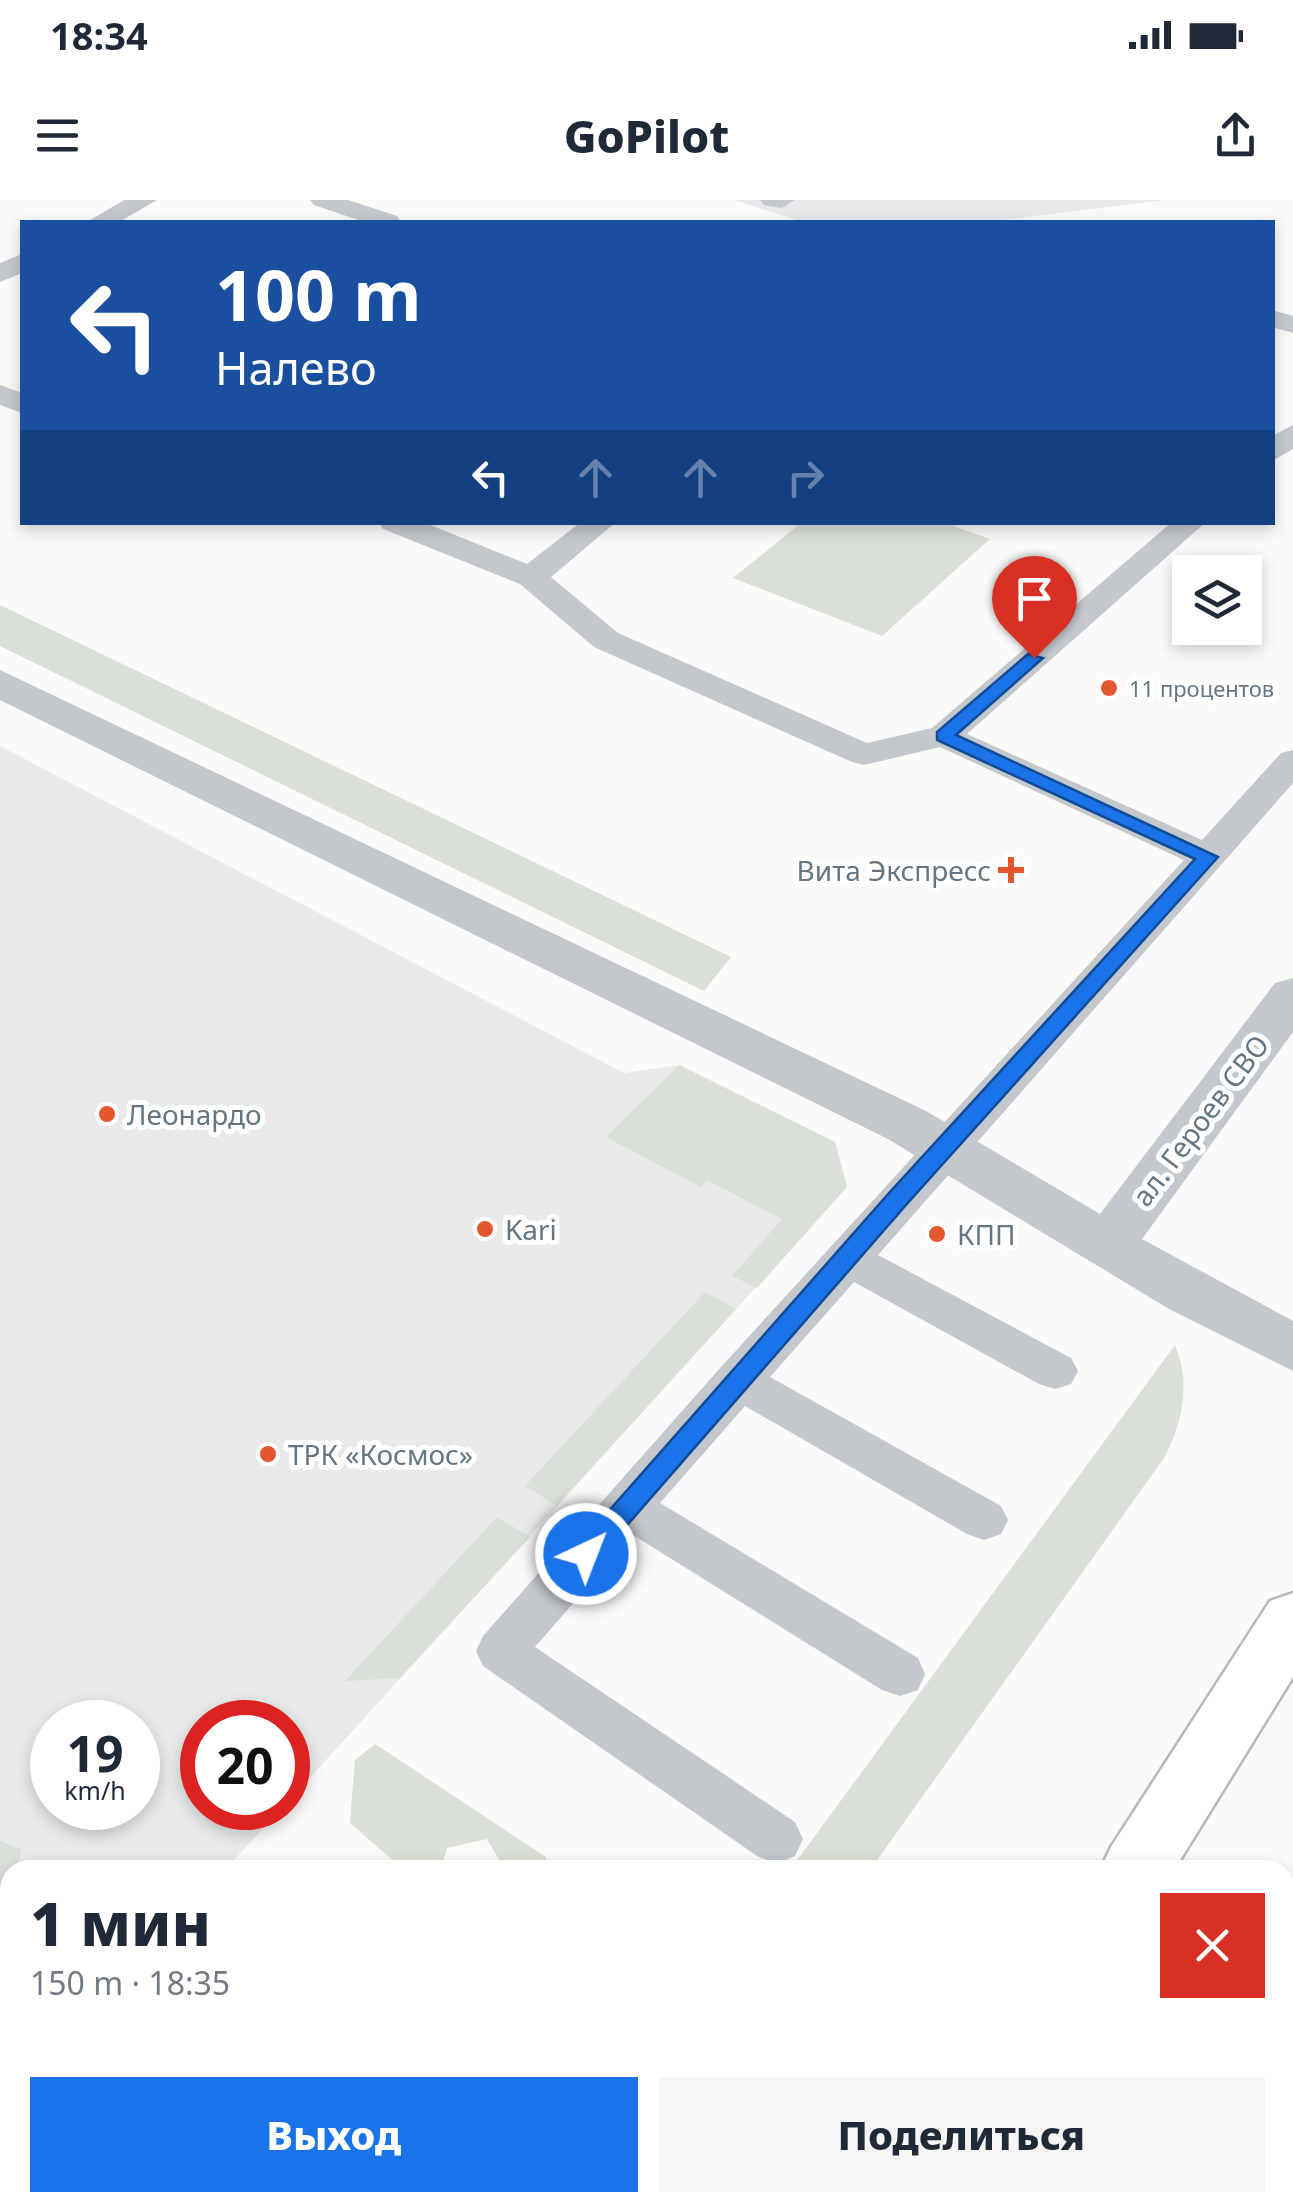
<!DOCTYPE html>
<html lang="ru">
<head>
<meta charset="utf-8">
<style>
  body { margin:0; font-family:"Noto Sans",sans-serif; background:#f6f6f7; color:#1f2937; height:100vh; display:flex; flex-direction:column; font-size:38px; white-space:nowrap }
  * { box-sizing:border-box; margin:0 }
  p { font-size:32px; color:#747a83 }
  .icon { flex:none; width:55px; height:55px; fill:none; stroke:currentColor; stroke-width:2; stroke-linecap:round; stroke-linejoin:round }
  .map { position:relative; flex:1; overflow:hidden }
  .details { position:absolute; left:0px; top:1660px; width:1295px; height:352px; display:flex; flex-direction:column; background:#fff; border-radius:30px 30px 0 0; box-shadow:0 5px 15px #0003 }
  .details>* { flex:none }
  .top-card { position:absolute; left:20px; top:20px; width:1255px; height:305px; border-radius:0px; box-shadow:0 5px 15px #0003; background:#1a4fa0; color:#fff; overflow:hidden }
  .buttons { position:absolute; left:1172px; top:355px; display:grid; gap:20px }
  .buttons a { display:grid; place-items:center; width:90px; height:90px; border-radius:0px; background:#fff; box-shadow:0 5px 15px #0003; font-size:50px }
  .speed { position:absolute; left:30px; top:1500px; display:flex; gap:20px; font-size:50px; font-weight:700; text-align:center }
  .speed>* { display:grid; place-content:center; width:130px; height:130px; border-radius:50%; background:#fff; box-shadow:0 5px 15px #0003; line-height:1 }
  .speed small { font-size:25px; font-weight:400 }
  .speed .limit { border:15px solid #d22; background:#fff; color:#111 }
  .pin { position:absolute; display:grid; place-items:center; width:85px; height:85px; color:#fff; margin:-102px -42px; border-radius:50% 50% 50% 0; rotate:-45deg; box-shadow:0 0 10px #0007 }
  .pin .icon { rotate:45deg }
  .me { position:absolute; width:110px; margin:-55px; rotate:43deg; stroke-linejoin:round; filter:drop-shadow(0 0 8px #0008) }
  .turn { display:flex; align-items:center; gap:35px; height:210px; padding:0 30px; font-size:45px }
  .turn .icon { width:130px; height:130px; stroke-width:2.5 }
  .turn b { display:block; font-size:70px; line-height:85px }
  .lanes { display:flex; align-items:center; height:95px; padding:0 30px; background:#0003; justify-content:center; gap:50px; direction:ltr }
  .lanes .off { opacity:.35 }
  .round { display:grid; place-items:center; flex:none; width:105px; height:105px; border-radius:0px; background:#f6f6f7 }
  .headline { display:flex; align-items:center; justify-content:space-between; height:170px; padding:0 30px }
  h1 { font-size:60px; font-weight:800; line-height:75px }
  .cta { display:flex; gap:20px; margin-top:auto; padding:20px 30px }
  .cta a { flex:1; height:115px; border-radius:0px; background:#1a73e8; color:#fff; font-size:40px; font-weight:800; line-height:115px; text-align:center }
  .cta a+a { background:#f6f6f7; color:#1f2937 }
  .status { display:flex; justify-content:space-between; align-items:center; height:70px; padding:0 50px; background:#fff; direction:ltr }
  .status svg { height:28px; fill:currentColor }
  header { display:flex; justify-content:space-between; align-items:center; height:130px; padding:0 30px; background:#fff; font-size:45px; font-weight:800 }
  .map>svg:first-child { display:block }
  .built { fill:#e8e9e9; fill-rule:evenodd }
  .green { fill:#dadfd7 }
  .lines { fill:none; stroke-linecap:round; stroke-linejoin:round }
  .primary-casing { stroke:#b5babe; stroke-width:5 }
  .lane { fill:#c3c8cc; fill-rule:evenodd }
  .street { fill:#c3c8cc; fill-rule:evenodd }
  .primary { fill:#fff; fill-rule:evenodd }
  .tram { stroke:#a2aab0; stroke-width:2.5 }
  .route { fill:#1a73e8; stroke:#114b97; stroke-width:2.5 }
  .poi-dot { fill:#e4572e; stroke:#fff; stroke-width:4 }
  .labels { text-anchor:middle; dominant-baseline:central; stroke-width:10; stroke-linejoin:round; paint-order:stroke }
  .far-poi-label { font-size:22px; fill:#657683; stroke:#fff; text-anchor:start }
  .poi-label { font-size:28px; fill:#657683; stroke:#fff; text-anchor:start }
  .street-label { font-size:28px; fill:#657683; stroke:#fff }
</style>
</head>
<body>
<div class="status"><b>18:34</b><svg viewBox="0 0 49 12"><path d="M0 12V9h3v3zM5 12V6h3v6zM10 12V3h3v9zM15 12V0h3v12zM26 1h20v11H26zM47 4h2v5h-2z"/></svg></div>
<header><svg class="icon" aria-label="menu" viewBox="0 0 24 24"><path d="M4 6h16M4 12h16M4 18h16"/></svg>GoPilot<svg class="icon" aria-label="share" viewBox="0 0 24 24"><path d="M12 15V3M7 8l5-5 5 5M5 13v7h14v-7"/></svg></header>
<div class="map">
<svg width="1293" height="2011" viewBox="0 0 1293 2011">
  <rect width="100%" height="100%" fill="#fafaf8"/>
  <path class="built" d="M 734,0 L 1165,0 L 986,22 L 803,22 Z
    M 0,546 L 624,873 L 679,865 L 835,942 L 847,987 L 288,1602 L 288,1522 L 202,1522 L 202,1608 L 282,1608 L 225,1670 L 10,1670 L 0,1701 ZM 52,1522 L 138,1522 L 138,1608 L 52,1608 Z"/>
  <path class="green" d="M 801,323 L 945,323 L 990,339 L 882,436 L 733,378 Z
    M 0,405 L 731,757 L 704,791 L 0,446 Z
    M 679,865 L 835,942 L 847,987 L 757,1088 L 732,1076 L 782,1019 L 707,980 L 701,987 L 606,937 Z
    M 705,1092 L 736,1109 L 557,1306 L 525,1286 Z
    M 1175,1145 C 1191,1183 1183,1222 1164,1258 L 870,1670 L 790,1670 Z
    M 497,1317 L 530,1337 L 400,1478 L 345,1481 Z
    M 375,1544 L 546,1657 L 547,1670 L 505,1670 L 487,1639 L 447,1648 L 441,1670 L 404,1670 L 350,1623 L 355,1560 Z
    M 0,1641 L 21,1649 L 18,1670 L 10,1670 L 10,1785 L 0,1778 Z"/>
  <g class="lines">
    <g class="primary-casing">
      <path id="primary" d="M 1293,1393 L 1293,1477 L 1174,1670 L 1100,1670 L 1111,1647 L 1270,1401 Z
        M 168,2002 L 360,2002 L 356,2011 L 165,2011 Z
        M 876,2002 L 954,2002 L 950,2011 L 873,2011 Z"/>
    </g>
    <path class="lane" d="M 124,0 L 157,0 L 119,22 L 87,22 Z
      M 310,0 L 348,0 L 397,16 L 401,22 L 364,22 L 314,5 Z
      M 760,0 L 795,0 L 782,8 L 764,5 Z
      M 22,54 L 22,73 L 0,82 L 0,63 Z
      M 1272,110 L 1293,116 L 1293,133 L 1272,127 Z
      M 0,185 L 22,193 L 22,213 L 0,205 Z
      M 1293,225 L 1293,249 L 1272,261 L 1272,236 Z
      M 379,322 L 423,322 L 527,364 L 581,322 L 616,322 L 551,377 L 618,433 L 867,543 L 932,528 L 1172,322 L 1206,322 L 967,534 L 1202,640 L 1281,553 L 1293,550 L 1293,583 L 878,1055 L 1071,1158 L 1078,1171 L 1071,1184 L 1055,1189 L 1039,1184 L 854,1082 L 770,1177 L 1001,1306 L 1008,1320 L 1001,1334 L 984,1340 L 967,1334 L 745,1206 L 660,1303 L 918,1458 L 925,1474 L 918,1490 L 900,1496 L 882,1490 L 633,1335 L 535,1447 L 795,1622 L 803,1639 L 795,1656 L 776,1664 L 757,1656 L 483,1466 L 476,1451 L 483,1436 L 721,1167 L 1184,660 L 940,547 L 864,565 L 852,562 L 594,447 L 520,384 L 383,329 Z"/>
    <path class="street" d="M 0,470 L 926,911 L 1100,1014 L 1275,783 L 1293,778 L 1293,832 L 1142,1039 L 1293,1121 L 1293,1171 L 1169,1109 L 888,939 L 0,500 Z"/>
    <use href="#primary" class="primary"/>
    <path class="tram" d="M 1285,1773 L 1293,1759
      M 1285,1888 L 1293,1873
      M 1149,2011 L 1154,2002
      M 1219,2011 L 1223,2002"/>
  </g>
  <path class="route" d="M 1028,454 L 1043,458 L 956,535 L 1218,657 L 906,1005 L 595,1362 L 577,1362 L 573,1354 L 577,1347 L 889,993 L 1195,659 L 937,540 L 937,532 Z"/>
  <g class="poi-dot">
    <circle cx="1109" cy="488" r="10"/>
    <path d="M1006 655h10v10h10v10h-10v10h-10v-10h-10v-10h10z"/>
    <circle cx="107" cy="914" r="10"/>
    <circle cx="485" cy="1029" r="10"/>
    <circle cx="937" cy="1034" r="10"/>
    <circle cx="268" cy="1254" r="10"/>
  </g>
  <g class="labels">
    <g class="far-poi-label">
      <text x="1129" y="488">11 процентов</text>
    </g>
    <g class="poi-label">
      <text x="991" y="670" text-anchor="end">Вита Экспресс</text>
      <text x="127" y="914">Леонардо</text>
      <text x="505" y="1029">Kari</text>
      <text x="957" y="1034">КПП</text>
      <text x="288" y="1254">ТРК «Космос»</text>
    </g>
    <g class="street-label">
      <text transform="translate(1200 920) rotate(-53)">ал. Героев СВО</text>
    </g>
  </g>
</svg>
<div class="buttons">
<a><svg class="icon" aria-label="layers" viewBox="0 0 24 24"><path d="M12 4l9 5-9 5-9-5zM3 14l9 5 9-5"/></svg></a>
</div>
<div class="speed"><div>19<small>km/h</small></div><div class="limit">20</div></div>
<div class="pin" style="left:1034px;top:458px;background:#d93025"><svg class="icon" aria-label="arrive" viewBox="0 0 24 24"><path d="M6 21V4h12l-3 4 3 4H6"/></svg></div>
<svg class="me" style="left:586px;top:1354px" viewBox="-20 -20 40 40"><circle r="17" fill="#1a73e8" stroke="#fff" stroke-width="3"/><path d="M0-11L8 9 0 5-8 9z" fill="#fff"/></svg>
<div class="top-card">
<div class="turn"><svg class="icon" aria-label="left" viewBox="0 0 24 24"><path d="M17 20v-9H6M10 6l-5 5 5 5"/></svg><div><b>100 m</b>Налево</div></div>
<div class="lanes"><svg class="icon" aria-label="left" viewBox="0 0 24 24"><path d="M17 20v-9H6M10 6l-5 5 5 5"/></svg><svg class="icon off" aria-label="ahead" viewBox="0 0 24 24"><path d="M12 20V5M6 11l6-6 6 6"/></svg><svg class="icon off" aria-label="ahead" viewBox="0 0 24 24"><path d="M12 20V5M6 11l6-6 6 6"/></svg><svg class="icon off" aria-label="right" viewBox="0 0 24 24"><path d="M7 20v-9h11M14 6l5 5-5 5"/></svg></div>
</div>
<section class="details">
<div class="headline"><div><h1>1 мин</h1><p>150 m · 18:35</p></div><a class="round" style="background:#d93025;color:#fff"><svg class="icon" aria-label="close" viewBox="0 0 24 24"><path d="M6 6l12 12M18 6L6 18"/></svg></a></div>
<div class="cta"><a>Выход</a><a>Поделиться</a></div>
</section>
</div>
</body>
</html>
